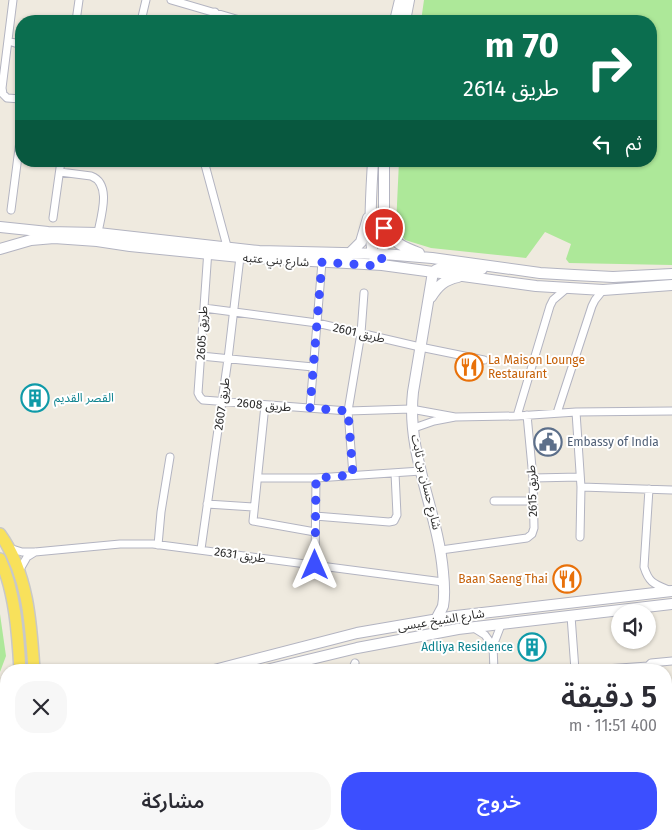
<!DOCTYPE html>
<html lang="ar">
<head>
<meta charset="utf-8">
<style>
  body { margin:0; font-family:"Fira Sans","Noto Sans Arabic",sans-serif; background:#f7f7f7; color:#2b2b33; direction:rtl; height:100vh; display:flex; flex-direction:column; font-size:19px; white-space:nowrap }
  * { box-sizing:border-box; margin:0 }
  p { font-size:16px; color:#7c7c81 }
  .icon { flex:none; width:28px; height:28px; fill:none; stroke:currentColor; stroke-width:2; stroke-linecap:round; stroke-linejoin:round }
  .map { position:relative; flex:1; overflow:hidden; direction:ltr }
  .drawer { position:absolute; left:0px; top:664px; width:672px; height:176px; display:flex; flex-direction:column; background:#fff; border-radius:20px 20px 0 0; box-shadow:0 1px 4px #0004; direction:rtl }
  .drawer>* { flex:none }
  .top-card { position:absolute; left:15px; top:15px; width:642px; height:152px; border-radius:20px; box-shadow:0 1px 4px #0004; direction:rtl; background:#0b6e4f; color:#fff; overflow:hidden }
  .controls { position:absolute; left:611px; top:604px; display:grid; gap:10px }
  .controls a { display:grid; place-items:center; width:45px; height:45px; border-radius:50%; background:#fff; box-shadow:0 1px 4px #0004; font-size:25px }
  .pin { position:absolute; display:grid; place-items:center; width:42px; height:42px; color:#fff; margin:-21px; border:2px solid #fff; border-radius:50%; box-shadow:0 1px 5px #0007 }
  .me { position:absolute; width:55px; margin:-28px; rotate:0deg; stroke-linejoin:round; filter:drop-shadow(0 0 4px #0008) }
  .turn { display:flex; align-items:center; gap:18px; height:105px; padding:0 15px; font-size:22px }
  .turn .icon { width:65px; height:65px; stroke-width:2.5 }
  .turn b { display:block; font-size:35px; line-height:42px }
  .then { display:flex; align-items:center; height:48px; padding:0 15px; background:#0003; gap:10px; font-size:19px }
  .round { display:grid; place-items:center; flex:none; width:52px; height:52px; border-radius:20px; background:#f7f7f7 }
  .summary { display:flex; align-items:center; justify-content:space-between; height:85px; padding:0 15px }
  h1 { font-size:30px; font-weight:600; line-height:38px }
  .button { display:flex; gap:10px; margin-top:auto; padding:10px 15px }
  .button a { flex:1; height:58px; border-radius:20px; background:#3c4fff; color:#fff; font-size:20px; font-weight:600; line-height:58px; text-align:center }
  .button a+a { background:#f7f7f7; color:#2b2b33 }
  .map>svg:first-child { display:block }
  .green { fill:#ade899 }
  .lines { fill:none; stroke-linecap:round; stroke-linejoin:round }
  .street-casing { stroke:#b3b4c1; stroke-width:9 }
  .secondary-casing { stroke:#b3b4c1; stroke-width:12 }
  .primary-casing { stroke:#c8c8c8; stroke-width:14 }
  .street { stroke:#fff; stroke-width:7 }
  .secondary { stroke:#fff; stroke-width:10 }
  .primary { stroke:#f8e15b; stroke-width:11 }
  .route { stroke:#3c4fff; stroke-width:9; stroke-dasharray:0 16.2 }
  .labels { text-anchor:middle; dominant-baseline:central; stroke-width:4; stroke-linejoin:round; paint-order:stroke }
  .street-label { font-size:12px; fill:#2d2d2d; stroke:#fff }
  .food-label { font-size:12px; fill:#c56008; stroke:#fff; text-anchor:start }
  .culture-label { font-size:12px; fill:#0d838f; stroke:#fff; text-anchor:start }
  .service-label { font-size:12px; fill:#4e5e75; stroke:#fff; text-anchor:start }
</style>
</head>
<body>
<div class="map">
<svg width="672" height="839" viewBox="0 0 672 839">
  <rect width="100%" height="100%" fill="#efeadf"/>
  <path class="green" d="M 424,0 L 672,0 L 672,265 L 569,263 L 566,259 L 571,244 L 545,232 L 526,258 L 431,248 L 405,240 L 396,226 L 399,161 L 651,161 L 651,21 L 421,21 Z
    M 0,614 L 6,656 L 0,672 Z
    M 0,752 L 5,755 C 11,782 4,812 1,839 L 0,839 Z"/>
  <g class="lines">
    <g class="street-casing">
      <path id="street" d="M 13,0 L 2,88 L 3,94 L 7,98 L 21,99
        M 171,0 L 243,21
        M 76,21 L 79,0
        M 141,21 L 146,0
        M 212,21 L 215,12
        M 9,41 L 21,45
        M 204,161 L 228,250
        M 60,172 L 91,176 C 113,184 100,219 97,237
        M 11,210 L 21,133
        M 53,218 L 61,161
        M 208,250 L 198,393 L 200,397 L 203,400 L 348,411 L 411,409 L 455,417
        M 204,308 L 317,323 L 420,347 L 484,360
        M 201,356 L 313,367
        M 265,405 L 253,521 L 315,532
        M 310,408 L 322,262
        M 576,412 L 581,487 L 580,537
        M 557,413 L 592,306 L 595,300 L 603,290
        M 517,416 L 550,306 L 553,300 L 567,288
        M 414,428 L 434,421 L 455,417 L 517,416 L 576,412 L 672,411
        M 353,475 L 348,411 L 361,333 L 364,293
        M 258,478 L 316,478 L 421,471
        M 533,478 L 580,477
        M 581,487 L 672,490
        M 649,489 L 644,567 C 649,583 654,584 669,590
        M 494,501 L 533,501
        M 207,504 L 253,507
        M 315,516 L 389,522 L 394,521 L 397,515 L 395,473
        M 158,545 L 161,512 L 170,457
        M 9,548 L 22,552 L 35,552 L 120,544 L 153,544 L 443,582
        M 201,549 L 228,359 L 240,257
        M 441,550 L 527,538 L 532,534 L 534,528 L 533,478 L 527,415
        M 315,565 L 316,478
        M 19,571 L 27,557 L 35,552
        M 571,616 L 575,670
        M 474,628 L 485,635 L 493,646
        M 352,670 L 355,663
        M 494,670 L 493,646 L 501,625
        M 591,670 L 648,666 L 651,663 L 672,661
        M 666,699 L 672,698
        M 666,749 L 672,750
        M 666,778 L 672,778
        M 285,834 L 306,839
        M 516,834 L 516,839
        M 586,834 L 587,839
        M 628,834 L 629,839
        M 71,839 L 72,834
        M 179,839 L 180,834
        M 234,839 L 235,834
        M 333,839 L 334,834
        M 365,839 L 366,834
        M 423,839 L 424,834
        M 489,839 L 490,834
        M 637,839 L 672,837"/>
    </g>
    <g class="secondary-casing">
      <path id="secondary" d="M 395,21 L 400,0
        M 405,21 L 409,0
        M 373,161 C 372,181 367,245 375,259
        M 0,227 L 48,232 L 98,233 L 259,251 L 384,254 L 432,258 L 540,273 L 574,275 L 613,277 L 672,274
        M 384,228 C 394,243 403,247 419,253
        M 0,249 L 31,240 L 54,238 L 97,241 L 130,246 L 240,257 L 382,265 L 536,286 L 603,290 L 672,285
        M 350,253 L 361,242 L 368,218
        M 382,258 L 384,228 L 384,161
        M 431,297 C 438,286 444,280 458,277
        M 436,620 C 438,615 441,611 443,606 C 445,596 444,582 443,572 C 438,512 406,453 413,392 L 433,272 C 447,261 466,272 482,269
        M 214,670 L 357,633 L 456,616 L 672,591
        M 266,670 L 357,648 L 458,629 L 672,604
        M 0,713 L 6,713
        M 0,726 L 6,726"/>
    </g>
    <g class="primary-casing">
      <path id="primary" d="M 0,534 C 28,573 31,623 34,670
        M 0,559 C 15,591 18,635 20,670
        M 0,700 L 6,688
        M 0,745 L 6,750
        M 6,839 L 7,834
        M 21,839 L 22,834"/>
    </g>
    <use href="#street" class="street"/>
    <use href="#secondary" class="secondary"/>
    <use href="#primary" class="primary"/>
  </g>
  <g class="lines">
    <path class="route" d="M 315,565 L 316,478 L 353,475 L 348,411 L 310,408 L 322,262 L 378,266 L 384,254 L 384,228"/>
  </g>
  <defs>
    <g id="restaurant-ring" transform="scale(1.4375)"><circle r="9.5" fill="#fff" stroke="#e8710a" stroke-width="1.5"/><path d="M-5-6h1v4h1v-4h1v4h1v-4h1v5L-1.5 .5V6h-2V.5L-5-1ZM5-6V6H3V1.5H1.5Q1.5-4 5-6Z" fill="#e8710a"/></g>
    <g id="building-ring" transform="scale(1.4375)"><circle r="9.5" fill="#fff" stroke="#0f9aa8" stroke-width="1.5"/><path d="M-4-6H4V6H1V3H-1V6H-4ZM-2.5-4.3h1.7v1.8h-1.7ZM.8-4.3h1.7v1.8H.8ZM-2.5-1h1.7V.8h-1.7ZM.8-1h1.7V.8H.8Z" fill="#0f9aa8"/></g>
    <g id="civic-ring" transform="scale(1.4375)"><circle r="9.5" fill="#fff" stroke="#5c6f8a" stroke-width="1.5"/><path d="M-.6-6.5H3V-4.5H.6V-3L4-1V1h2V6H-6V1h2V-1L-.6-3ZM-1.2 2.5V6h2.4V2.5Z" fill="#5c6f8a"/></g>
  </defs>
  <g fill-rule="evenodd">
    <use href="#restaurant-ring" x="469" y="367"/>
    <use href="#building-ring" x="35" y="398"/>
    <use href="#civic-ring" x="548" y="442"/>
    <use href="#restaurant-ring" x="567" y="579"/>
    <use href="#building-ring" x="532" y="647"/>
  </g>
  <g class="labels">
    <g class="street-label">
      <text transform="translate(276 260) rotate(4)">شارع بني عتبه</text>
      <text transform="translate(202 333) rotate(-87)">طريق 2605</text>
      <text transform="translate(359 333) rotate(13)">طريق 2601</text>
      <text transform="translate(222 404) rotate(-82)">طريق 2607</text>
      <text transform="translate(264 405) rotate(5)">طريق 2608</text>
      <text transform="translate(426 482) rotate(77)">شارع حسان بن ثابت</text>
      <text transform="translate(532 491) rotate(-92)">طريق 2615</text>
      <text transform="translate(240 555) rotate(8)">طريق 2631</text>
      <text transform="translate(441 620) rotate(-9)">شارع الشيخ عيسى</text>
    </g>
    <g class="food-label">
      <text x="488" y="360">La Maison Lounge<tspan x="488" dy="14">Restaurant</tspan></text>
      <text x="548" y="579" text-anchor="end">Baan Saeng Thai</text>
    </g>
    <g class="culture-label">
      <text x="54" y="398">القصر القديم</text>
      <text x="513" y="647" text-anchor="end">Adliya Residence</text>
    </g>
    <g class="service-label">
      <text x="567" y="442">Embassy of India</text>
    </g>
  </g>
</svg>
<div class="controls">
<a><svg class="icon" aria-label="sound" viewBox="0 0 24 24"><path d="M4 9h4l5-4v14l-5-4H4zM17 9q2 3 0 6"/></svg></a>
</div>
<div class="pin" style="left:384px;top:228px;background:#d93025"><svg class="icon" aria-label="arrive" viewBox="0 0 24 24"><path d="M6 21V4h12l-3 4 3 4H6"/></svg></div>
<svg class="me" style="left:315px;top:565px" viewBox="-20 -20 40 40"><path d="M0-17L14 15 0 8-14 15z" fill="#3c4fff" stroke="#fff" stroke-width="4"/></svg>
<div class="top-card">
<div class="turn"><svg class="icon" aria-label="right" viewBox="0 0 24 24"><path d="M7 20v-9h11M14 6l5 5-5 5"/></svg><div><b>70 m</b>طريق 2614</div></div>
<div class="then">ثم<svg class="icon" aria-label="left" viewBox="0 0 24 24"><path d="M17 20v-9H6M10 6l-5 5 5 5"/></svg></div>
</div>
<section class="drawer">
<div class="summary"><div><h1>5 دقيقة</h1><p>400 m · 11:51</p></div><a class="round"><svg class="icon" aria-label="close" viewBox="0 0 24 24"><path d="M6 6l12 12M18 6L6 18"/></svg></a></div>
<div class="button"><a>خروج</a><a>مشاركة</a></div>
</section>
</div>
</body>
</html>
